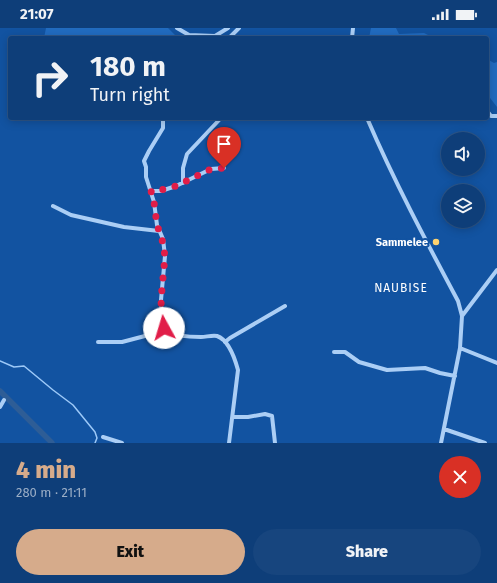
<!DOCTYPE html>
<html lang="en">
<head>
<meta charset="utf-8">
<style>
  body { margin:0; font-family:"Fira Sans",sans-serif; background:#17457e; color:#f1f3f6; height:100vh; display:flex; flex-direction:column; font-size:15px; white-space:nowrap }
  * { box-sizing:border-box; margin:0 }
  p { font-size:13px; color:#9baec6 }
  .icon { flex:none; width:22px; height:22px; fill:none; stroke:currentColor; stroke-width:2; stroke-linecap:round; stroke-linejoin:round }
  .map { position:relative; height:415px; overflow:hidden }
  .drawer { display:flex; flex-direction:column; background:#0e3e79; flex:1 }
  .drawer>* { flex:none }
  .banner { position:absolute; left:8px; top:8px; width:481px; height:84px; border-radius:4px; box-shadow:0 2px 10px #0003,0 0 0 1px #2e578a; background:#0e3e79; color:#f1f3f6; overflow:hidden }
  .controls { position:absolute; left:441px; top:104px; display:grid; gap:8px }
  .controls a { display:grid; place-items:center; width:44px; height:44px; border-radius:50%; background:#0e3e79; box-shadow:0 2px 10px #0003,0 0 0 1px #2e578a; font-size:20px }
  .pin { position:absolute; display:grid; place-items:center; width:34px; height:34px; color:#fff; margin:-41px -17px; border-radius:50% 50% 50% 0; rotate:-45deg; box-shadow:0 0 4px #0007 }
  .pin .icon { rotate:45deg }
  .me { position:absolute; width:44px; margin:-22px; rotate:354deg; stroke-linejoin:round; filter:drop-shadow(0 0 3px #0008) }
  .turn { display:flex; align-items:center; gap:14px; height:84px; padding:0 16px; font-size:18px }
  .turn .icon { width:52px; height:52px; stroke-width:2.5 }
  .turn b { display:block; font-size:28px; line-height:34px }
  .round { display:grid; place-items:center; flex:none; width:42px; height:42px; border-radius:21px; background:#17457e }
  .head { display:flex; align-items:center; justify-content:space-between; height:68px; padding:0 16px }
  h1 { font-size:24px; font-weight:800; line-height:30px; color:#d6ab8b }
  .primary-button { display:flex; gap:8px; margin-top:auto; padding:8px 16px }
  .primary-button a { flex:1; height:46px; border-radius:24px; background:#d6ab8b; color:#111; font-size:16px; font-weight:800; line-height:46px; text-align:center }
  .primary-button a+a { background:#17457e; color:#f1f3f6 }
  .status { display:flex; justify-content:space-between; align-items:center; height:28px; padding:0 20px; background:#0e3e79; direction:ltr }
  .status svg { height:11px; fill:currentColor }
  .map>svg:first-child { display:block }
  .green { fill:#216bbf }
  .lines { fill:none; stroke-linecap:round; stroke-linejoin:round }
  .stream { stroke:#9dc9f8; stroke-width:1.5 }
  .canal { stroke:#2e5d96; stroke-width:5.5 }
  .minor { stroke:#abcef5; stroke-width:4 }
  .route { stroke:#e11d48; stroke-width:7; stroke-dasharray:0 12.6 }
  .poi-dot { fill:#ffd36f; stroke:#1253a1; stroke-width:1.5 }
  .labels { text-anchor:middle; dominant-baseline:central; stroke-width:4; stroke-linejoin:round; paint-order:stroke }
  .poi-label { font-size:11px; font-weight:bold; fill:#fff; stroke:#1253a1; text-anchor:end }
  .neighbourhood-label { font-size:12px; letter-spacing:1px; fill:#fff; stroke:#1253a1 }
</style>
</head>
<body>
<div class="status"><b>21:07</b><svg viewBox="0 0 49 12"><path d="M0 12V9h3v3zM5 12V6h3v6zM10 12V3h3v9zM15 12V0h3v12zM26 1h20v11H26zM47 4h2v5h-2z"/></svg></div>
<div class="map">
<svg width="497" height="415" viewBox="0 0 497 415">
  <rect width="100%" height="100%" fill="#1253a1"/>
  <path class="green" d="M 46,0 L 168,0 L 178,10 L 44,10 Z
    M 371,0 L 396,0 L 399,6 L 424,5 L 432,9 L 435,10 L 369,10 Z
    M 487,31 L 494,35 L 497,34 L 497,79 L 487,66 Z"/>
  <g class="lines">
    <path class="stream" d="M 0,333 L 14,339 L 24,338 L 53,362 L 73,377 L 95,404 L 97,410 L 95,415"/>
    <path class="canal" d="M 0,363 L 52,415"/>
    <path class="minor" d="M 177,0 L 189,7 L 215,8 L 228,0
      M 229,10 L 239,0
      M 352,10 L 353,0
      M 487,83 L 491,88 L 497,88
      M 163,90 L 163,100 L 149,123 L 144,133 L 146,139 L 146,149 L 154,174 L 157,197 L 163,211 L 165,228 L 161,272 L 162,295 L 164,303
      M 367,90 C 394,153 426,213 458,273 L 462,288 L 460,320 L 441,415
      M 445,90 L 451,91 L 459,90
      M 183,155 L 183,140 L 187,126 L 221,90
      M 151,163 L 161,163 L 176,158 L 211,141 L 224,140
      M 53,178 L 71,187 L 124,199 L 159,203
      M 462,288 L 497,242
      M 164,303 C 175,308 189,309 201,309 C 206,309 212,307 217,308 C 229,312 235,331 238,342 L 229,415
      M 98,314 L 122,314 L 164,303
      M 225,314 L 230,310 L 285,278
      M 460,320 L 497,335
      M 334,324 L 345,324 L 359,334 L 387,342 L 425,340 L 440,345 L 455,348
      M 0,379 L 4,372
      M 232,389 L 248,389 L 265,386 L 272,388 L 275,415
      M 444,401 L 485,415
      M 103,409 L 122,415"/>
  </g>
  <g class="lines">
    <path class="route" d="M 164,300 L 162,295 L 161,272 L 165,228 L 162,211 L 157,197 L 154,174 L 151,163 L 161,162 L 176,158 L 211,141 L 224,140"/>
  </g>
  <circle class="poi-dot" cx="436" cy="214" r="4"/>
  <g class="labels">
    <g class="poi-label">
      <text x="428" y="214">Sammelee</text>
    </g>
    <g class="neighbourhood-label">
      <text x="401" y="260">NAUBISE</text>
    </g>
  </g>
</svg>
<div class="controls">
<a><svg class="icon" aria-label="sound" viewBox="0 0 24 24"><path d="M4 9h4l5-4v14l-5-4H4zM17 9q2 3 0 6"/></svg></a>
<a><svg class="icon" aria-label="layers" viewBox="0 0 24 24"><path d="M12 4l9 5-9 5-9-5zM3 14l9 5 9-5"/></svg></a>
</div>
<div class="pin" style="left:224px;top:140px;background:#d93025"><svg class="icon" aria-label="arrive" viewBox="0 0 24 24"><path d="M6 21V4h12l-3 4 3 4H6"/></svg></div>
<svg class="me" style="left:164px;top:300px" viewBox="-20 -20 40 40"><circle r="19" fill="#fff"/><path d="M0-13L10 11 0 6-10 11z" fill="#e11d48"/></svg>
<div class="banner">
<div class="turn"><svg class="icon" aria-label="right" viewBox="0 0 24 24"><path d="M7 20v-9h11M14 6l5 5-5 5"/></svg><div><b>180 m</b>Turn right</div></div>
</div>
</div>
<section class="drawer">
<div class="head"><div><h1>4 min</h1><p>280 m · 21:11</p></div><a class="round" style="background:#d93025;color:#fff"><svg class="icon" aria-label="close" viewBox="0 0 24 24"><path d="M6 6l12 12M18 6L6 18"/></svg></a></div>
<div class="primary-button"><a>Exit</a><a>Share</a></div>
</section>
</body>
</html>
